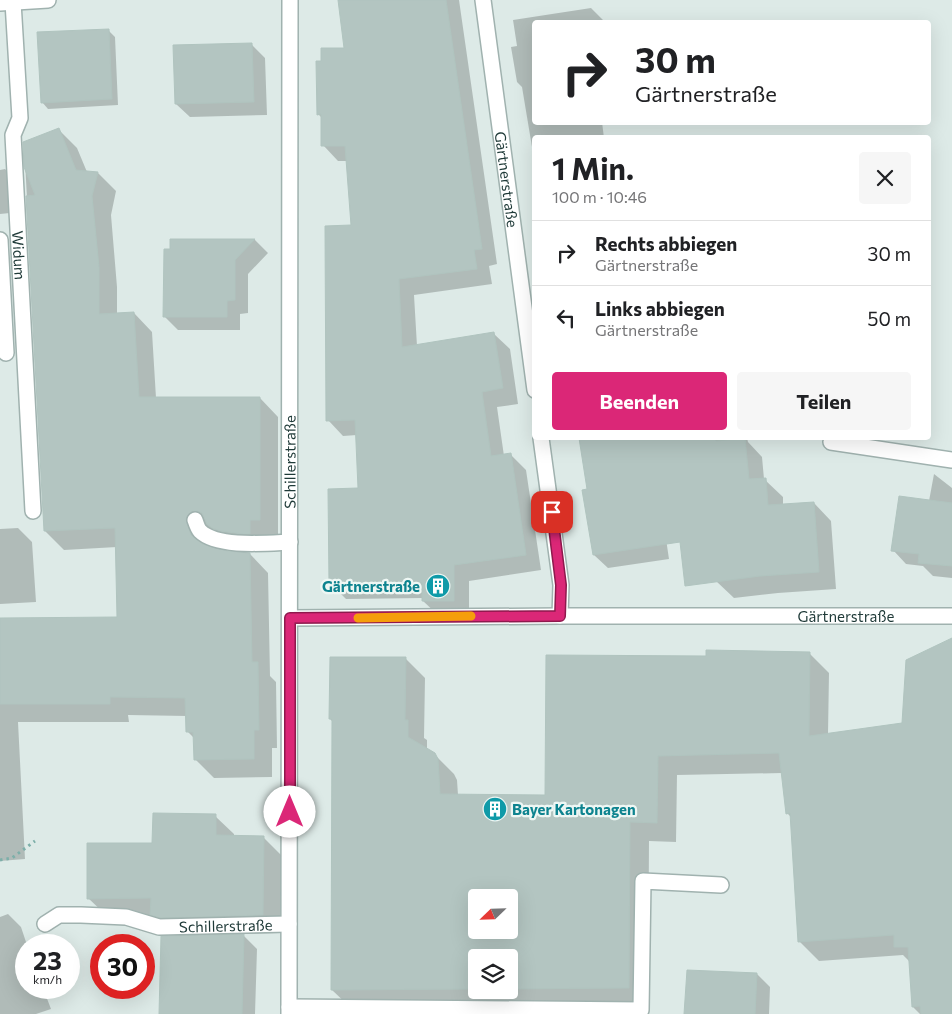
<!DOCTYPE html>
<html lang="de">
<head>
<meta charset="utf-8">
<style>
  body { margin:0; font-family:Commissioner,sans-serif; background:#f6f6f6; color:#202124; height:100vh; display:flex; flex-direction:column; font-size:19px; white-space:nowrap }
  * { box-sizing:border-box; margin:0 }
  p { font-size:16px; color:#757577 }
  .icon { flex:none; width:28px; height:28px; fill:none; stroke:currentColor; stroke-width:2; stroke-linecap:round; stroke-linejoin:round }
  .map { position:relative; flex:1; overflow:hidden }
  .sheet { position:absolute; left:532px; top:135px; width:399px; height:305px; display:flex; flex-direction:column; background:#fff; border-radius:5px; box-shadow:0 5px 20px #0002 }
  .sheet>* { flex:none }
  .top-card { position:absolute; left:532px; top:20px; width:399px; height:105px; border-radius:5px; box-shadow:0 5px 20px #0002; background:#fff; color:#202124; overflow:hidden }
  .needle { width:32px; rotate:247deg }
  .controls { position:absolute; left:468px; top:889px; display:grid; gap:10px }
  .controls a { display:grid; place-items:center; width:50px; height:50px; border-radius:5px; background:#fff; box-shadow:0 5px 20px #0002; font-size:25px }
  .speed { position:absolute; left:15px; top:934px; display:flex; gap:10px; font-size:25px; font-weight:700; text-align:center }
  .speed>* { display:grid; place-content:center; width:65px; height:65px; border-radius:50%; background:#fff; box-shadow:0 5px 20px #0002; line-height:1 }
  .speed small { font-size:12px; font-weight:400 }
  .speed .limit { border:8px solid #d22; background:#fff; color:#111 }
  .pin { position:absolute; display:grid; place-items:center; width:42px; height:42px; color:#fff; margin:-21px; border-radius:10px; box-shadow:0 2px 8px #0006 }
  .me { position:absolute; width:55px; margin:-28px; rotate:0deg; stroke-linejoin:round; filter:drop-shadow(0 0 4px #0008) }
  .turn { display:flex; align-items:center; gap:18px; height:105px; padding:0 20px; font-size:22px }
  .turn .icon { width:65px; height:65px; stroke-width:2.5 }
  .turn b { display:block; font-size:35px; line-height:42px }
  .round { display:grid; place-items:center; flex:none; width:52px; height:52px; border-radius:5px; background:#f6f6f6 }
  .headline { display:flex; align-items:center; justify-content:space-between; height:85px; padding:0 20px }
  h1 { font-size:30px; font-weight:700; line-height:38px }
  .primary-button { display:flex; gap:10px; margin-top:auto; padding:10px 20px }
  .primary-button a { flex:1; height:58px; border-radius:5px; background:#db2777; color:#fff; font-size:20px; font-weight:700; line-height:58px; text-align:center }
  .primary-button a+a { background:#f6f6f6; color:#202124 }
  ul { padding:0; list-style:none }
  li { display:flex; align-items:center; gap:15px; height:65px; padding:0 20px; border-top:1px solid #e0e0e0 }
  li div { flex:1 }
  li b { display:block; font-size:19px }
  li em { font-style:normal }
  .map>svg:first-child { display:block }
  .shadow { fill:#0003; fill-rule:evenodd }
  .building { fill:#b3c5c1; stroke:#b0c4bf; fill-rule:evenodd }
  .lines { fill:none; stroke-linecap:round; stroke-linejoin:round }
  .minor-casing { stroke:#a0b2af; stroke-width:18 }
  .path { stroke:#7dafa9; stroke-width:3; stroke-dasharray:2.5 4; stroke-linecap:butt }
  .minor { stroke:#fff; stroke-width:15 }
  .route-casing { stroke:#8e194d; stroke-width:12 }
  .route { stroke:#db2777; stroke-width:9 }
  .slow { stroke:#f59e0b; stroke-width:9 }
  .labels { text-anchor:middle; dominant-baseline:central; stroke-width:4.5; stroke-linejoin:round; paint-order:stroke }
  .street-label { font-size:15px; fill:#1f3a38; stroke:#eef7f4 }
  .culture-label { font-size:15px; font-weight:bold; fill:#0d838f; stroke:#eef7f4; text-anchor:end }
</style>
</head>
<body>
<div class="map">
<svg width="952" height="1014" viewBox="0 0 952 1014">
  <rect width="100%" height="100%" fill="#ddeae7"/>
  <path class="shadow" d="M 339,0 L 459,0 L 497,264 L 489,266 L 492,284 L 414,295 L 417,346 L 494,334 L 510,349 L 518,404 L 497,407 L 504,456 L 511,455 L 526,470 L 541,570 L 469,581 L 469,616 L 439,616 L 423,601 L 423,598 L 346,599 L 330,583 L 359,489 L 357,435 L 343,436 L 328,420 L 352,226 L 347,161 L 338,161 L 323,145 L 322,118 L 318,114 L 322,62 L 346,49 Z
    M 591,8 L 605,22 L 535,22 L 535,122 L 602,122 L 604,138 L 535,138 L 535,165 L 522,87 L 517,82 L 511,47 L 517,46 L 513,20 Z
    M 108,30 L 115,37 L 118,105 L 48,109 L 42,102 Z
    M 252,45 L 265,58 L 267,115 L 190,117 L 176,104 Z
    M 58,129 L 77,148 L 87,172 L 98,173 L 116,191 L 111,215 L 117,287 L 117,314 L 134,313 L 152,332 L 156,398 L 260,398 L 278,417 L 278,539 L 268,539 L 268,552 L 240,549 L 227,543 L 214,529 L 210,530 L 204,538 L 207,547 L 228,553 L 250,554 L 268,573 L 270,676 L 276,682 L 277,748 L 272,748 L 272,777 L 214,778 L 195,759 L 195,739 L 187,731 L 187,716 L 128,715 L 129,722 L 18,722 L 25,859 L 0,861 L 0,674 L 118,618 L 117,547 L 64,550 L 45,531 L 24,143 Z
    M 533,165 L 535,165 L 535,181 Z
    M 5,169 L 18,183 L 20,212 L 0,214 L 0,170 Z
    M 171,240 L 255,240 L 268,253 L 248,274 L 248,313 L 240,314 L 240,330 L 178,330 L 165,317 Z
    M 580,438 L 651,438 L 669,559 L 608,568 L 594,555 L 584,491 L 588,490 Z
    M 699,438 L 747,438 L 748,442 L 762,457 L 764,479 L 783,497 L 783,506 L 814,503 L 831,521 L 836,589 L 778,593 L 734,598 L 716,581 Z
    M 934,474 L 952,488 L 952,578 L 933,576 L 923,566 L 906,564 L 893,550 L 929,501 Z
    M 18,528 L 32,542 L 36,602 L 0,604 L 0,529 Z
    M 952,642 L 952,1014 L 920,1014 L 913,1007 L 910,962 L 903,955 L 819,961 L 799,941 L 792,818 L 787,813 L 782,773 L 677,775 L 676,842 L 649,841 L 648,1007 L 352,1009 L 332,990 L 333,722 L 330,719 L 405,658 L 425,678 L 424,738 L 427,740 L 427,750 L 434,754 L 454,774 L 457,780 L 458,795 L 546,797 L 707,657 L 809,653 L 829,673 L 828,734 L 903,724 ZM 476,898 L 509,898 L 509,930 L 476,930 ZM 476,958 L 509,958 L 509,990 L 476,990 Z
    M 215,816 L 234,834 L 234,837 L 264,838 L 282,856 L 280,933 L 242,934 L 257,949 L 255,1014 L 161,1014 L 183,937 L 170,933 L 153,916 L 107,916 L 88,898 L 153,844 Z
    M 8,914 L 21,927 L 27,945 L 26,988 L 43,988 L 51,1009 L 36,1014 L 0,1014 L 0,917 Z
    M 757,974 L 770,987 L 769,1014 L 686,1014 Z"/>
  <path class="building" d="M 338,0 L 446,0 L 482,249 L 474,250 L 477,269 L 399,279 L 402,347 L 494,332 L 503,388 L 482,392 L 491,456 L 511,453 L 526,555 L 454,565 L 454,601 L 422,601 L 422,583 L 329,584 L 328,489 L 358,488 L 355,420 L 326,421 L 325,226 L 351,225 L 345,146 L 321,146 L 321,114 L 317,115 L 316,61 L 321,61 L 321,48 L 344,48 Z
    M 109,29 L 112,99 L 41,103 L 37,32 Z
    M 252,43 L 254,102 L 175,104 L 173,45 Z
    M 59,128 L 76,170 L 98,172 L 92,196 L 99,267 L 99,314 L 134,312 L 139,397 L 260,397 L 260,520 L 250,520 L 250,534 L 243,534 L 220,531 L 212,528 L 207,524 L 202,513 L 197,511 L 192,511 L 186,519 L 191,535 L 203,544 L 228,551 L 250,553 L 252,662 L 258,662 L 259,730 L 254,730 L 254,759 L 194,760 L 193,732 L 186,732 L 185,698 L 110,697 L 110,704 L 0,704 L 0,618 L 117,617 L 115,528 L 44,531 L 26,196 L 35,195 L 24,167 L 23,142 Z
    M 170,239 L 255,239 L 235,260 L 235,300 L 227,301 L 227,317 L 163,317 L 164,249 L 170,249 Z
    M 579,438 L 715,438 L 716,441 L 745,438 L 749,479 L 766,478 L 768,505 L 814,502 L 819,572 L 760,576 L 685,586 L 680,542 L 593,555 L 582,490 L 587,489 Z
    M 899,496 L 952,503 L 952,566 L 918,563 L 919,554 L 891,551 Z
    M 952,638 L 952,1014 L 921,1014 L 920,1006 L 912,1007 L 908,947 L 894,947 L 894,935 L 798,942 L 790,813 L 786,814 L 779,753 L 658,756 L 657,823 L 630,822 L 629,988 L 509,989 L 509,958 L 476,958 L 476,989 L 331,990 L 332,719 L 329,719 L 330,657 L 406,657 L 405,720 L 408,720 L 408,737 L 435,753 L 438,759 L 440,794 L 545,795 L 546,655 L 706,656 L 706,650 L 810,652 L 809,736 L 902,723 L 906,660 ZM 476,898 L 509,898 L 509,930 L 476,930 Z
    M 153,813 L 216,814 L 216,835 L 264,836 L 263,915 L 160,918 L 150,915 L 151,898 L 87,899 L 87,843 L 152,843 Z
    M 244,934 L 242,1014 L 159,1014 L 161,936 Z
    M 687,970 L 757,973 L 755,1014 L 684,1014 Z"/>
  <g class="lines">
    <g class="minor-casing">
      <g id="minor">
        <path id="s1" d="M 483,0 L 535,390"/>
        <path id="s2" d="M 13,2 L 20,118 L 13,135 L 33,511"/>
        <path d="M 0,3 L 48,0"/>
        <path d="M 0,240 L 6,353"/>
        <path d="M 541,438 L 561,585 L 560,616"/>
        <path d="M 831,442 L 952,460"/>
        <path d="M 195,520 C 196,523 198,529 200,531 C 217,548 267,543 290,542"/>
        <path id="s3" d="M 290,618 L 560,616 L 952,616"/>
        <path id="s4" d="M 45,924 L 59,915 L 81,915 L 126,917 L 159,927 L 289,924"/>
        <path d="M 289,1007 L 641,1010 L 643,881 L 721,885"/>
        <path id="s5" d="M 289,1014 L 290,0"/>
      </g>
    </g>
    <path class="path" d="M 0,860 L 12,858 L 35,841"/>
    <use href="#minor" class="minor"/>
  </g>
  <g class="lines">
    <g class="route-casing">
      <path id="route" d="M 290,812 L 290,618 L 560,616 L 561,585 L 552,512"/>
    </g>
    <use href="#route" class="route"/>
    <path class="slow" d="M 358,618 L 471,616"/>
  </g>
  <defs>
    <g id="building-disc" transform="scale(1.25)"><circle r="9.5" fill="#0f9aa8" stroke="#eef7f4"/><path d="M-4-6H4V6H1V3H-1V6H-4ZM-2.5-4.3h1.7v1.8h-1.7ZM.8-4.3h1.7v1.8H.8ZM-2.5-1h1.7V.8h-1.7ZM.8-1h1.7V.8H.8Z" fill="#fff"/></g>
  </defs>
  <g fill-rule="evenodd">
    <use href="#building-disc" x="438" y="586"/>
    <use href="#building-disc" x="495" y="809"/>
  </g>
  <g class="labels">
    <g class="street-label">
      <text stroke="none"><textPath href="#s1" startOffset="181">Gärtnerstraße</textPath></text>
      <text stroke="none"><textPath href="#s2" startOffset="255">Widum</textPath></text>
      <text stroke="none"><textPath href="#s5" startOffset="552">Schillerstraße</textPath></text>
      <text stroke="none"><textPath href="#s3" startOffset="556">Gärtnerstraße</textPath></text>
      <text stroke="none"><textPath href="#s4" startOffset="185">Schillerstraße</textPath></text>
    </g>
    <g class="culture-label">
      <text x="420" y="586">Gärtnerstraße</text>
      <text x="512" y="809" text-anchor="start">Bayer Kartonagen</text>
    </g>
  </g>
</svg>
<div class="controls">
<a><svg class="needle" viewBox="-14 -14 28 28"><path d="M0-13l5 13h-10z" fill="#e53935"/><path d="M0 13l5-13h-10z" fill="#757577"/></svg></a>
<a><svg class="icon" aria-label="layers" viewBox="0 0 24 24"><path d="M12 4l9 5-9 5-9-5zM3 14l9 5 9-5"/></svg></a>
</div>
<div class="speed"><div>23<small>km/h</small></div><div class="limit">30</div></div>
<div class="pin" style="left:552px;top:512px;background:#d93025"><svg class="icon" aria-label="arrive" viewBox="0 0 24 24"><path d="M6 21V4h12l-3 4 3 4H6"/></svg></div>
<svg class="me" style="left:290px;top:812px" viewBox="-20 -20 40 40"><circle r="19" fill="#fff"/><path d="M0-13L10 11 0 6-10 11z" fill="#db2777"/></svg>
<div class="top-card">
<div class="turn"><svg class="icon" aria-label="right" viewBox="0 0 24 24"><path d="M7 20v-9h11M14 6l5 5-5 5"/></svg><div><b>30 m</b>Gärtnerstraße</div></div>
</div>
<section class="sheet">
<div class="headline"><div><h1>1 Min.</h1><p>100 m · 10:46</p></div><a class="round"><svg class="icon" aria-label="close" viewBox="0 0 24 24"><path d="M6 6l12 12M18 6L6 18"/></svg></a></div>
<ul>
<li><svg class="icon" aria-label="right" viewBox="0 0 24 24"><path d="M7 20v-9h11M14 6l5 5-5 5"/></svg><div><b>Rechts abbiegen</b><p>Gärtnerstraße</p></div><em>30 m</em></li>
<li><svg class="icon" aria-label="left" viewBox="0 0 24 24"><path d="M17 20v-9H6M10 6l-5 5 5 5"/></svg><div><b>Links abbiegen</b><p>Gärtnerstraße</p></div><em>50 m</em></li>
</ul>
<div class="primary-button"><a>Beenden</a><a>Teilen</a></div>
</section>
</div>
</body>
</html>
